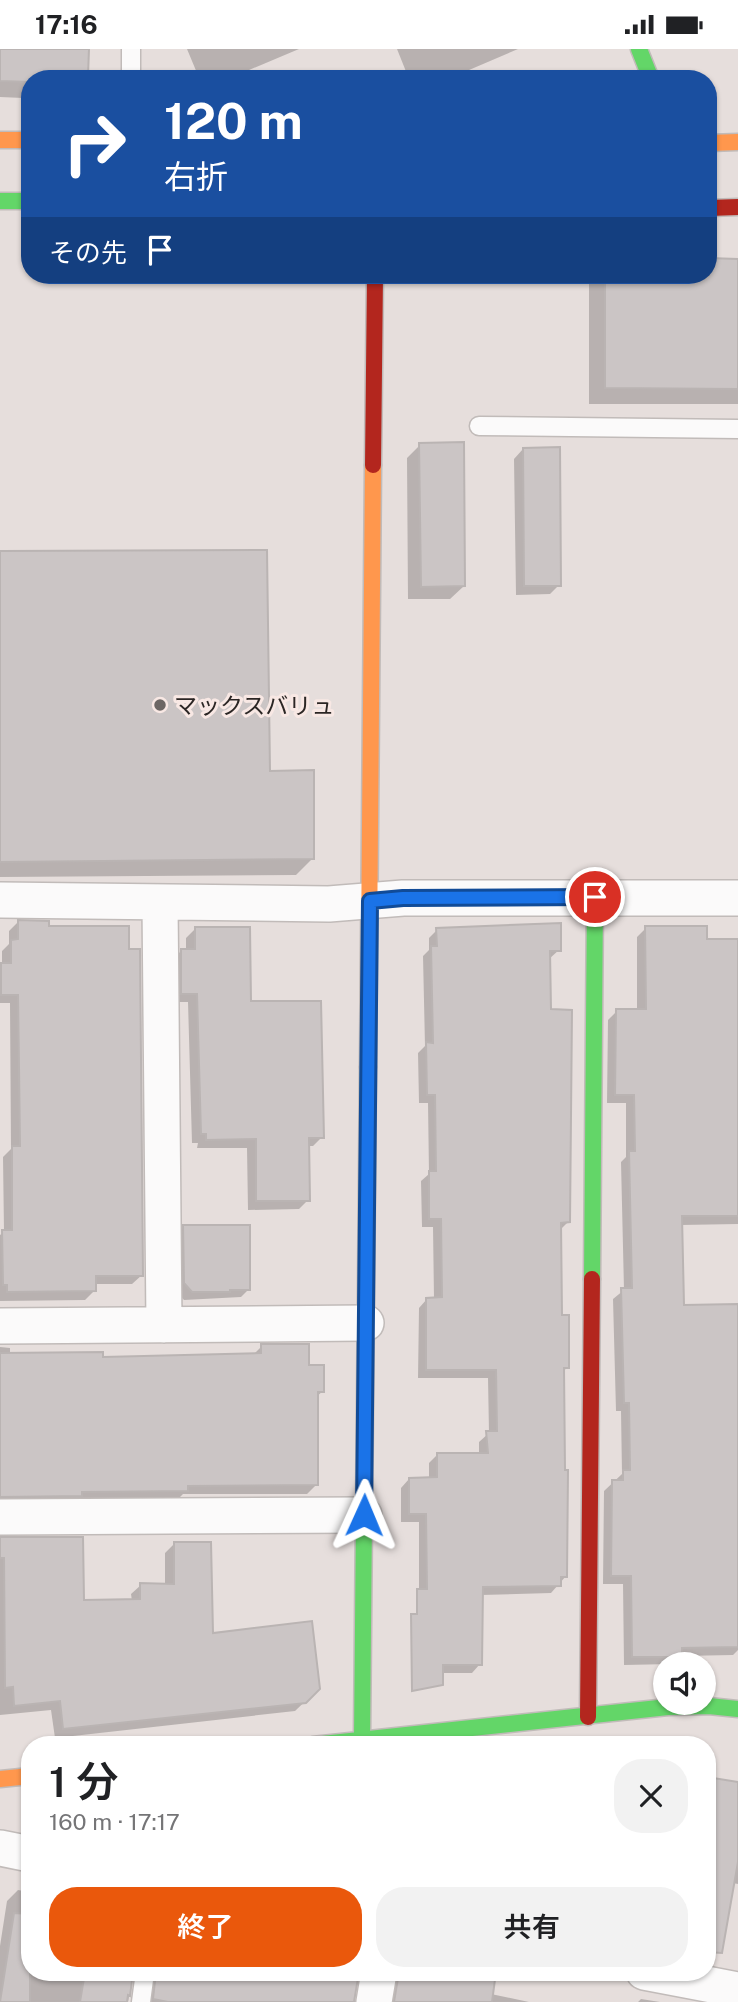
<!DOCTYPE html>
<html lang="ja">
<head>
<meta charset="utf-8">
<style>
  body { margin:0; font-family:"Public Sans","Noto Sans JP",sans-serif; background:#f2f2f2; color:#202124; height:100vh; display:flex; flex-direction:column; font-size:26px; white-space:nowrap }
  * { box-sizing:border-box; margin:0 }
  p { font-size:23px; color:#757577 }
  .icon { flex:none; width:38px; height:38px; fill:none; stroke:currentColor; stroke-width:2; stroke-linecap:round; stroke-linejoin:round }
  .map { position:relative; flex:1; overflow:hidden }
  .panel { position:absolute; left:21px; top:1687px; width:695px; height:245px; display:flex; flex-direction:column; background:#fff; border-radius:28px; box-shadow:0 2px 5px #0004 }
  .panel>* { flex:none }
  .guide { position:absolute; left:21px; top:21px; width:696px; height:214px; border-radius:28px; box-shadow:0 2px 5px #0004; background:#1a4fa0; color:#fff; overflow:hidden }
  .tools { position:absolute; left:653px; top:1603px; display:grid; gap:14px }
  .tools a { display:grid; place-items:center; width:63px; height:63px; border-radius:50%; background:#fff; box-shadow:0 2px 5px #0004; font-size:35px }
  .pin { position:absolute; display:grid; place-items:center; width:60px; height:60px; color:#fff; margin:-30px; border:4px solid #fff; border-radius:50%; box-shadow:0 2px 7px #0007 }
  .me { position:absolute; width:77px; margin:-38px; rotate:1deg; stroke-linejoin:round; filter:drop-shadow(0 0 5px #0008) }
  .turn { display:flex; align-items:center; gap:24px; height:147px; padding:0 28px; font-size:32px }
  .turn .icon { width:91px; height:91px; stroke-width:2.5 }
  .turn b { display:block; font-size:49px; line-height:60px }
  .then { display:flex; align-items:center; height:66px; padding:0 28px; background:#0003; gap:14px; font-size:26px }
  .round { display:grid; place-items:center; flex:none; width:74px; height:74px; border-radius:28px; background:#f2f2f2 }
  .summary { display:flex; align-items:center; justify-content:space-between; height:119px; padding:0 28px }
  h1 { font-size:42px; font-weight:600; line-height:52px }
  .button { display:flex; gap:14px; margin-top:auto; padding:14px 28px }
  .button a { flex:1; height:80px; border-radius:28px; background:#ea580c; color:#fff; font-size:28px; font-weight:600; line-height:80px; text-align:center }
  .button a+a { background:#f2f2f2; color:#202124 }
  .status { display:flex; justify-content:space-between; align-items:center; height:49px; padding:0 35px; background:#fff; direction:ltr }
  .status svg { height:19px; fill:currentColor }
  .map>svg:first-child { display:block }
  .shadow { fill:#0003 }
  .building { fill:#cbc5c5; stroke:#bab4b3; stroke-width:2 }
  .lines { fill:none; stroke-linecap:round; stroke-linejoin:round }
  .lane-casing { stroke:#c1bbb9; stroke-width:21 }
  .street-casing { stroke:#c1bbb9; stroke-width:38 }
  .fast-casing { stroke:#c1bbb9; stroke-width:19 }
  .slow-casing { stroke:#c1bbb9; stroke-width:19 }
  .jam-casing { stroke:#c1bbb9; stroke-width:19 }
  .lane { stroke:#fbfafa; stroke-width:18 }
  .street { stroke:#fbfafa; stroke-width:35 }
  .fast { stroke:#63d668; stroke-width:16 }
  .slow { stroke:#ff974d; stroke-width:16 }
  .jam { stroke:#b3261e; stroke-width:16 }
  .route-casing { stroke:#114b97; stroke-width:18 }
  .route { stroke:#1a73e8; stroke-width:12 }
  .poi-dot { fill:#6c6664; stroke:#f8e8e4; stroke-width:2.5 }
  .labels { text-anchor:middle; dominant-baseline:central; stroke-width:6; stroke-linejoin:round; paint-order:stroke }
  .poi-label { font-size:23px; fill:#2b2624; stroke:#f8e8e4; text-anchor:start }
</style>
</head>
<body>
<div class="status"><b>17:16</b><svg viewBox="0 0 49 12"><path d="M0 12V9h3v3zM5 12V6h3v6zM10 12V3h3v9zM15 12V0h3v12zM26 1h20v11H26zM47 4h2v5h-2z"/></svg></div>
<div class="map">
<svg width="738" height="1953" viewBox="0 0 738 1953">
  <rect width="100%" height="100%" fill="#e6dedc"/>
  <path class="shadow" d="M 0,0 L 87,0 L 87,27 L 84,30 L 30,30 L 30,43 L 23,49 L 0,48 Z
    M 187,0 L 299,0 L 249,21 L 197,24 Z
    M 397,0 L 518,0 L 448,30 L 409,30 Z
    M 709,211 L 738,211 L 738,355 L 589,355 L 589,227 L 709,226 Z
    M 420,396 L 464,537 L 450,550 L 408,550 L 407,409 Z
    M 523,400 L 559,536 L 550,545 L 516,546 L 514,410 Z
    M 0,504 L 268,724 L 312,810 L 296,826 L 0,828 Z
    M 18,873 L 142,1226 L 132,1235 L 94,1235 L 94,1242 L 85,1251 L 0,1252 L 0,1186 L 4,1183 L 3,1108 L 11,1100 L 10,954 L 0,954 L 0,917 L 2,915 L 2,902 L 9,895 L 9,882 Z
    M 646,879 L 705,892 L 738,892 L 738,1175 L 681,1176 L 683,1258 L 738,1257 L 738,1601 L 733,1606 L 681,1607 L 672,1615 L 624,1616 L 623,1535 L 603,1535 L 604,1442 L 622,1425 L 621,1362 L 616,1362 L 613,1250 L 624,1241 L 621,1113 L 626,1108 L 626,1054 L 607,1054 L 608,971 L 617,962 L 637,962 L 637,888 Z
    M 195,880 L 249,953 L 322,1088 L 313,1097 L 308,1097 L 308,1151 L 299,1160 L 248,1161 L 247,1099 L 197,1099 L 198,1094 L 192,1094 L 188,953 L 172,953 L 172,911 L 181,902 L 186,902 L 186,889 Z
    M 437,881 L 559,901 L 549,910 L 549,962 L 568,1173 L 560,1181 L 560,1268 L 567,1319 L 562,1323 L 566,1527 L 551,1544 L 481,1546 L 480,1615 L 472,1624 L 434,1624 L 419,1567 L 419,1473 L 401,1473 L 401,1439 L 409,1430 L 429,1430 L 429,1414 L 437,1406 L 479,1405 L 479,1393 L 489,1384 L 488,1329 L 418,1329 L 419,1259 L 427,1250 L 434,1250 L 433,1178 L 422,1178 L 421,1132 L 429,1125 L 428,1054 L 419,1054 L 418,1004 L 425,997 L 423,907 L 429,901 L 429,889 Z
    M 184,1178 L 249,1240 L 241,1248 L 184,1251 L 176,1242 L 176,1186 Z
    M 262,1297 L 307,1318 L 323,1342 L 316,1348 L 316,1436 L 307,1445 L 183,1445 L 177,1451 L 0,1457 L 0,1298 L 10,1299 L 10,1306 L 102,1309 L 253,1306 Z
    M 0,1489 L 82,1552 L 132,1552 L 131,1545 L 141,1536 L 165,1536 L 165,1504 L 174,1495 L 211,1586 L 318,1640 L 295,1662 L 55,1689 L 51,1661 L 0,1666 Z
    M 707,1730 L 738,1735 L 738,1835 L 733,1834 L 722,1896 L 713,1905 L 707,1904 Z
    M 18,1841 L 30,1843 L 30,1923 L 133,1923 L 128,1953 L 0,1953 L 0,1897 L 7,1852 Z
    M 138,1923 L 358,1923 L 353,1953 L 144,1953 Z
    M 395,1923 L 482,1923 L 491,1945 L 529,1953 L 390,1953 Z
    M 641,1950 L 660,1953 L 638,1953 Z"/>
  <path class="building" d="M 0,0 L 89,0 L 88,27 L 41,27 L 41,30 L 30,30 L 30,33 L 0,32 Z
    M 709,209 L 738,210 L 738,340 L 605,339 L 605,226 L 709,226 Z
    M 464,393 L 465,537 L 421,538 L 419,394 Z
    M 560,398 L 561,537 L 524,537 L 523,399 Z
    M 267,501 L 270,722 L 314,721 L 314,810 L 0,813 L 0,502 Z
    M 18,871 L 49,872 L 49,877 L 129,877 L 129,900 L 140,900 L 143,1227 L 96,1227 L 96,1242 L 7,1243 L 7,1236 L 3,1236 L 2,1181 L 12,1181 L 12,1097 L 20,1097 L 19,1019 L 18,946 L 1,946 L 1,914 L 11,914 L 11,891 L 18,890 Z
    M 561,874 L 561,902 L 550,902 L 551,960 L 572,961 L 570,1173 L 561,1174 L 562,1266 L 569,1266 L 569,1319 L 564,1319 L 565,1421 L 568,1421 L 567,1528 L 561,1528 L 561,1537 L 483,1538 L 482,1616 L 443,1616 L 443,1636 L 412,1642 L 411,1565 L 417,1565 L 417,1540 L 427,1540 L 426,1465 L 409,1465 L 409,1429 L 437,1428 L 437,1404 L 488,1404 L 486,1382 L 497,1382 L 496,1321 L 426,1321 L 426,1249 L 442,1248 L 441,1170 L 429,1170 L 429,1122 L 436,1122 L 435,1046 L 427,1046 L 426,993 L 433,994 L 431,897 L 437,897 L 436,879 Z
    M 645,877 L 707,877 L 707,890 L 738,890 L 738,1167 L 682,1167 L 684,1256 L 738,1255 L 738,1598 L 682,1599 L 682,1608 L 632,1608 L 631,1527 L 611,1527 L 612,1431 L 623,1431 L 623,1421 L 630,1421 L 629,1354 L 624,1354 L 621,1239 L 632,1239 L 629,1102 L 635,1102 L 634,1046 L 615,1046 L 616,960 L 646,960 Z
    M 195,878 L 250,878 L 251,952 L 321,952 L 324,1089 L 309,1089 L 310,1152 L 256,1152 L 256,1090 L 206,1091 L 206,1085 L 201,1085 L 197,945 L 181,945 L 181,900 L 195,900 Z
    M 183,1176 L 250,1176 L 250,1241 L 230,1241 L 230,1243 L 192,1243 L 184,1234 Z
    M 261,1295 L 309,1295 L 309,1316 L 324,1316 L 324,1343 L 318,1343 L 318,1436 L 188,1437 L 188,1442 L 82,1443 L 82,1447 L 0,1448 L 0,1304 L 103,1303 L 103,1308 L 261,1304 Z
    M 0,1488 L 83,1488 L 84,1551 L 140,1550 L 140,1534 L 174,1535 L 174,1493 L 211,1493 L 213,1584 L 312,1572 L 320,1640 L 306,1654 L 63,1680 L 60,1652 L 14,1657 L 13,1638 L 5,1639 L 4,1509 L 0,1509 Z
    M 707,1728 L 738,1733 L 738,1813 L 722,1904 L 707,1903 Z
    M 14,1864 L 30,1865 L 30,1953 L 0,1953 Z
    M 85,1923 L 133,1923 L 130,1947 L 128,1946 L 127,1953 L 80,1953 Z
    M 156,1923 L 359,1923 L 354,1953 L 168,1953 L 153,1950 Z
    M 399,1923 L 496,1923 L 492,1953 L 394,1953 Z"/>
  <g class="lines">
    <g class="lane-casing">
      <path id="lane" d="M 131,30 L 131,0
        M 479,377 L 738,380
        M 141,1953 L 145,1923"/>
    </g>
    <g class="street-casing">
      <path id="street" d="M 0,851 L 329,855 L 403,849 L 738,849
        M 160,854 L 164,1276
        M 0,1277 L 366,1274
        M 0,1468 L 364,1466
        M 0,1799 L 30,1805
        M 644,1923 L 738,1941
        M 374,1953 L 379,1923"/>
    </g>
    <g class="fast-casing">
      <path id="fast" d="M 639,0 L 651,30
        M 0,152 L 30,152
        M 592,1230 L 595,848
        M 362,1690 L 368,1018
        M 313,1696 L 668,1658 L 709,1657 L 738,1660"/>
    </g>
    <g class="slow-casing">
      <path id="slow" d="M 0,91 L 30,91
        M 709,94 L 738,93
        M 368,1018 L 373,416
        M 0,1730 L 30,1727"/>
    </g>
    <g class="jam-casing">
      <path id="jam" d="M 709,159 L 738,158
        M 373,416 L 375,226
        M 588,1668 L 592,1230"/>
    </g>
    <use href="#lane" class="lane"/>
    <use href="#street" class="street"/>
    <use href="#fast" class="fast"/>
    <use href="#slow" class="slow"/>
    <use href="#jam" class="jam"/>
  </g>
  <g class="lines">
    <g class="route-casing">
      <path id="route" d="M 364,1466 L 370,852 L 403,849 L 595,848"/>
    </g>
    <use href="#route" class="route"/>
  </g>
  <circle class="poi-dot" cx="160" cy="656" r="7"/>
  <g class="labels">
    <g class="poi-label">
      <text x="174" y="656">マックスバリュ</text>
    </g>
  </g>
</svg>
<div class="tools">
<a><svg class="icon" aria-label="sound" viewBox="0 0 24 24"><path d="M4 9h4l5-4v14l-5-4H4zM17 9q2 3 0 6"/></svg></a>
</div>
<div class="pin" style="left:595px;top:848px;background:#d93025"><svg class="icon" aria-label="arrive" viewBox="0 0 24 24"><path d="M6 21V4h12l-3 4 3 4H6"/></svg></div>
<svg class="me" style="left:364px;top:1466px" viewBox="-20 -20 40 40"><path d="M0-17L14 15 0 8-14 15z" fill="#1a73e8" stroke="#fff" stroke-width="4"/></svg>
<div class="guide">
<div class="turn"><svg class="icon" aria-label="right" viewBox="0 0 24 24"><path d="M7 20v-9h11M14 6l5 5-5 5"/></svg><div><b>120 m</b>右折</div></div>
<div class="then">その先<svg class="icon" aria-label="arrive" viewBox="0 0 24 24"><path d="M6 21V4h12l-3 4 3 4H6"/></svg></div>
</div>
<section class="panel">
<div class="summary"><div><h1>1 分</h1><p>160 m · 17:17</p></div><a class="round"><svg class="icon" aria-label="close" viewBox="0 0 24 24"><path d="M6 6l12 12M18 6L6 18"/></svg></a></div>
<div class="button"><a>終了</a><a>共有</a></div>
</section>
</div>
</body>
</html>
